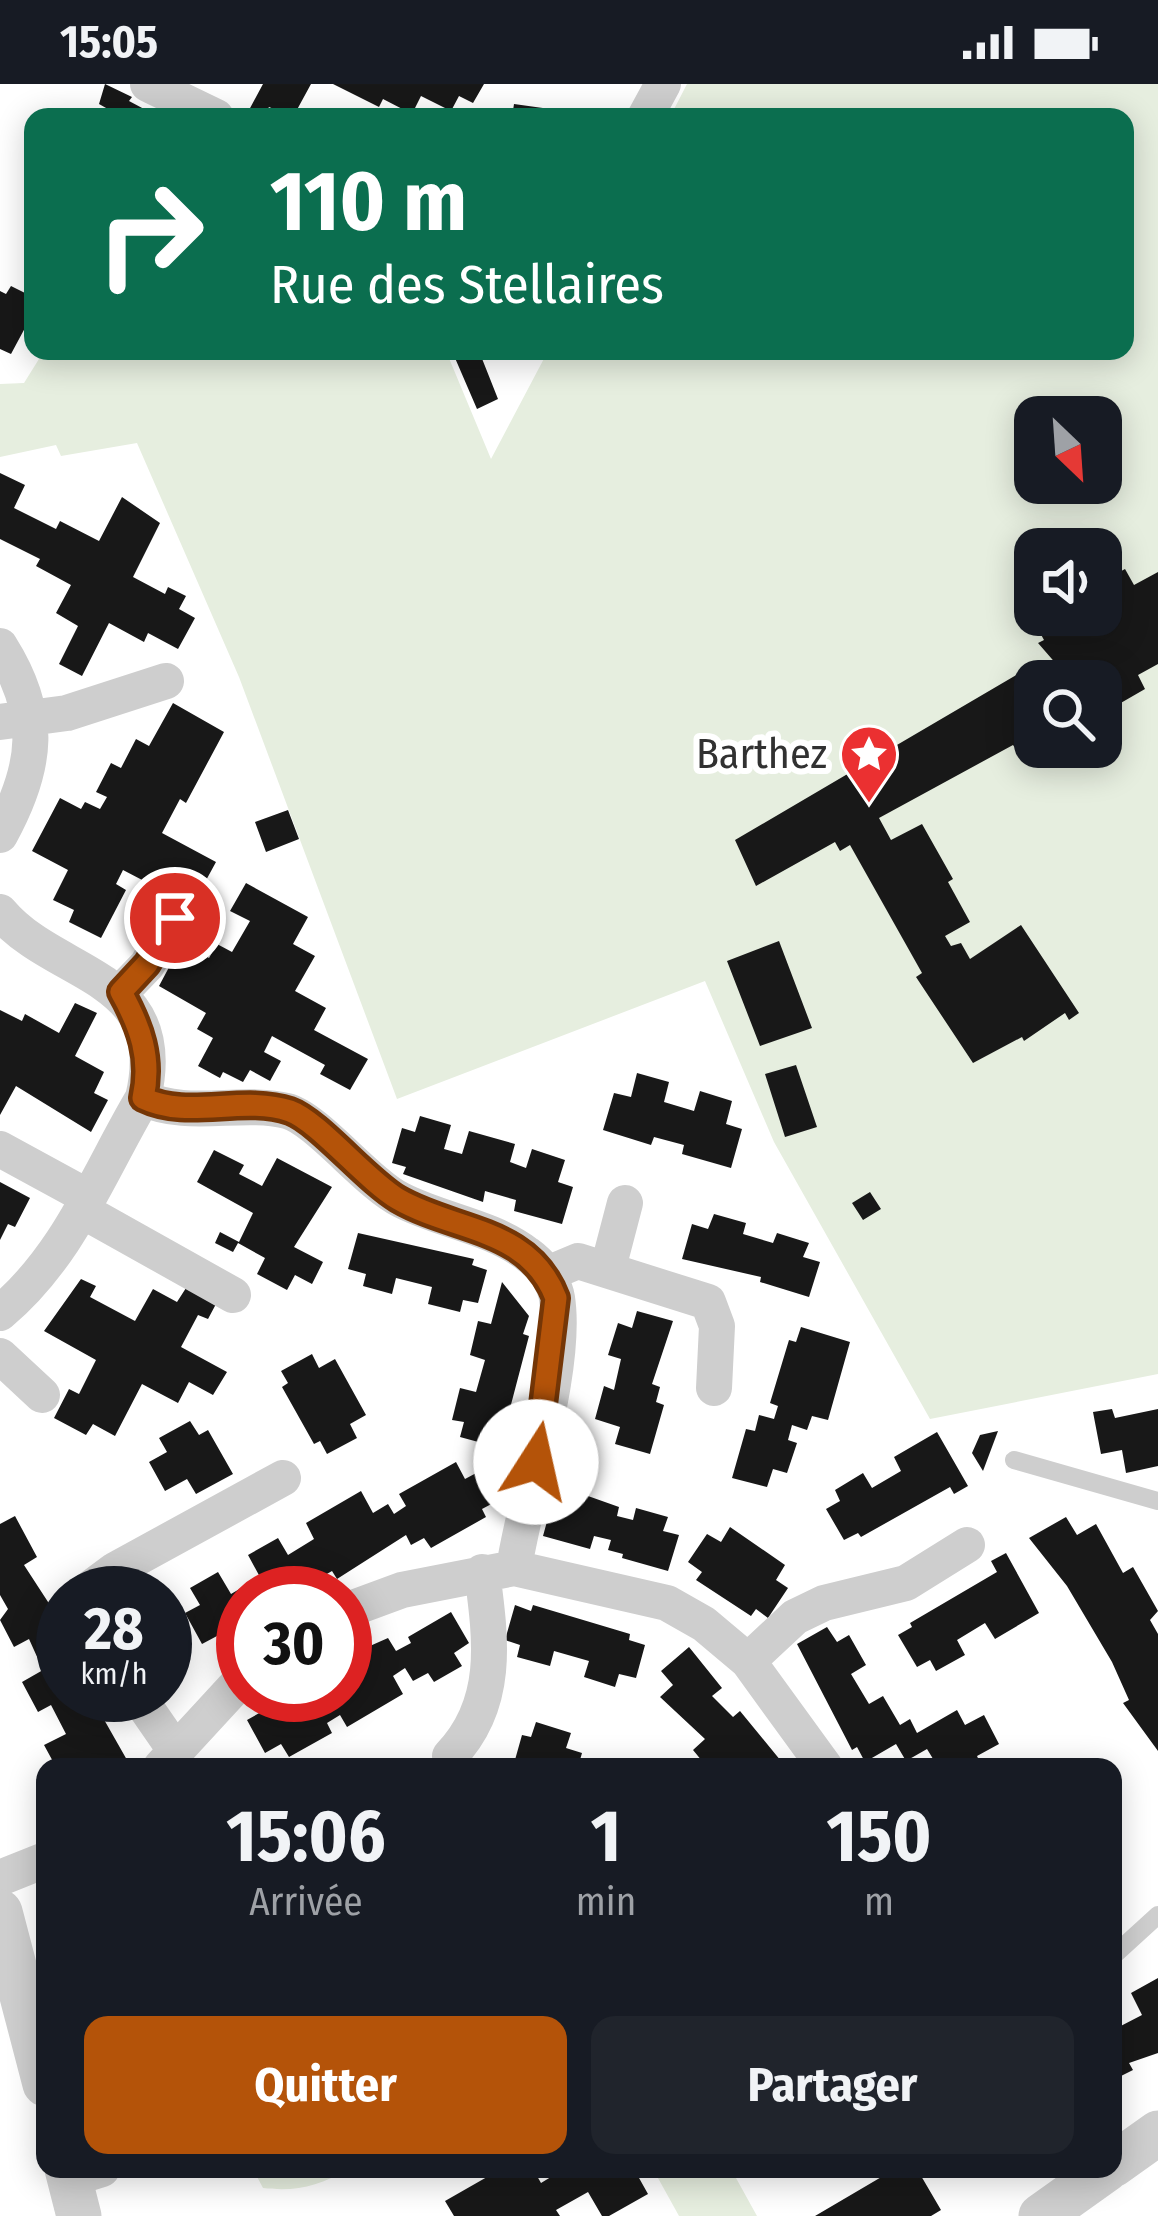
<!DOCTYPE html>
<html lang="fr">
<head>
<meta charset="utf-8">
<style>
  body { margin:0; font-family:"Fira Sans Condensed",sans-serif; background:#20242c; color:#f1f3f6; height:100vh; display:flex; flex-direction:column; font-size:45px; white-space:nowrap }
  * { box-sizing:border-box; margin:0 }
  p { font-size:39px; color:#9ea1a6 }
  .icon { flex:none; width:66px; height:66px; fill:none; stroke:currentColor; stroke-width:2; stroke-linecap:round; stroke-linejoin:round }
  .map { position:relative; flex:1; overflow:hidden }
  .details { position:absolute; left:36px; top:1674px; width:1086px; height:420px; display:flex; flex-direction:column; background:#171b24; border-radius:24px; box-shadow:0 6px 30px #0003 }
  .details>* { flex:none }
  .banner { position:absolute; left:24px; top:24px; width:1110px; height:252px; border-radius:24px; box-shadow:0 6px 30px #0003; background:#0b6e4f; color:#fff; overflow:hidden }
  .needle { width:78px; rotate:155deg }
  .tools { position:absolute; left:1014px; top:312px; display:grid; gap:24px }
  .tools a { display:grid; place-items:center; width:108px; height:108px; border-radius:24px; background:#171b24; box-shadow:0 6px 30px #0003; font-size:60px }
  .speed { position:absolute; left:36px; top:1482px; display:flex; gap:24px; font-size:60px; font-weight:700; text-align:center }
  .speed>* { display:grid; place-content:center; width:156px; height:156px; border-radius:50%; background:#171b24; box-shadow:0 6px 30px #0003; line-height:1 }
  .speed small { font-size:30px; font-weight:400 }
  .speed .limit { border:18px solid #d22; background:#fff; color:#111 }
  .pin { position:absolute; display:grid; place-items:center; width:102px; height:102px; color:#fff; margin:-51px; border:6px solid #fff; border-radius:50%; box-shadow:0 3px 12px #0007 }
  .me { position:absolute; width:132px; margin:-66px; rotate:10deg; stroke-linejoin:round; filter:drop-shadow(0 0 9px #0008) }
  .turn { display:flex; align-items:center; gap:42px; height:252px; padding:0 48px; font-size:54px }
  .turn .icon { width:156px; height:156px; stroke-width:2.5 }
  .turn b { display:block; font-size:84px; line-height:102px }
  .eta { display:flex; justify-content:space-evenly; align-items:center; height:204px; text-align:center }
  .eta b { font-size:72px; font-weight:700; line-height:84px }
  .button { display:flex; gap:24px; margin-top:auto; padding:24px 48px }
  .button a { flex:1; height:138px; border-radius:24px; background:#b45309; color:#fff; font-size:48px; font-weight:700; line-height:138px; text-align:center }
  .button a+a { background:#20242c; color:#f1f3f6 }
  .status { display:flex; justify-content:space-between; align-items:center; height:84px; padding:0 60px; background:#171b24; direction:ltr }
  .status svg { height:33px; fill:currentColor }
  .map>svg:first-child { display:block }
  .green { fill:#e6eedf; fill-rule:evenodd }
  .building { fill:#181818 }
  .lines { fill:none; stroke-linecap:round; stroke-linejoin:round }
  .service { stroke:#cecece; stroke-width:18 }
  .minor { stroke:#cecece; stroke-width:36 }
  .tertiary { stroke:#cecece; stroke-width:45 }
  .route-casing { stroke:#753606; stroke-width:30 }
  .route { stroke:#b45309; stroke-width:21 }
  .labels { text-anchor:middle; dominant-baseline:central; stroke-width:12; stroke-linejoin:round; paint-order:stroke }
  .poi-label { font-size:42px; fill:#313131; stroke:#fff; text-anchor:end }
</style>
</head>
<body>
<div class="status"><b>15:05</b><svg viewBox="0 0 49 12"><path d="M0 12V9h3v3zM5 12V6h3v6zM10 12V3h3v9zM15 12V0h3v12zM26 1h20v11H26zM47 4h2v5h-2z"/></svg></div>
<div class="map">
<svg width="1158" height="2132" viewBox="0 0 1158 2132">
  <rect width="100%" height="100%" fill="#fff"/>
  <path class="green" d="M 687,0 L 1158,0 L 1158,1290 L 930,1335 L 774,1058 L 705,897 L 397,1015 L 239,593 L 137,359 L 61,372 L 56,361 L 0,373 L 0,300 L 24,299 L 44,267 L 446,267 L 491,375 L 548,267 L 1125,267 L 1125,33 L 670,33 ZM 1035,333 L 1101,333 L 1101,399 L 1035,399 ZM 1035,465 L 1101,465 L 1101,531 L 1035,531 ZM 1035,597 L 1101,597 L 1101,663 L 1035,663 Z
    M 253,2085 L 348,2085 C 319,2102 296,2108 263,2104 Z
    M 653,2085 L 731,2085 L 757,2132 L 679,2132 Z"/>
  <path class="building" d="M 105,0 L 132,13 L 129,17 L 159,33 L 122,33 L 99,20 Z
    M 263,0 L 311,0 L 293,33 L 269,23 L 263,33 L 249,26 Z
    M 333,0 L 484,0 L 473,19 L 459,12 L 451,27 L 421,12 L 412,30 L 383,15 L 379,23 Z
    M 514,20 L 550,25 L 549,33 L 512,33 Z
    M 11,202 L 33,213 L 33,229 L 11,270 L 0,265 L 0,207 L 6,210 Z
    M 452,267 L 479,267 L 498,315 L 477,325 Z
    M 0,389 L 25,401 L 14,424 L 56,445 L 60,437 L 99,457 L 122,413 L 160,439 L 133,493 L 165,510 L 168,503 L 186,512 L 179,525 L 195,534 L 178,565 L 148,549 L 144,558 L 109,539 L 82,592 L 59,580 L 78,542 L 56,529 L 71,501 L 36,482 L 40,475 L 0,455 Z
    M 1125,485 L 1134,501 L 1158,488 L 1158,580 L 1138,591 L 1145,605 L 1119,620 L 1111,606 L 1101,611 L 1101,597 L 1060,597 L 1053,585 L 1058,582 L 1038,559 L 1044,556 L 1033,536 L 1042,531 L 1101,531 L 1101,498 Z
    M 1023,587 L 1035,609 L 1035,649 L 1025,654 L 1029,661 L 1017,667 L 1013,661 L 879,734 L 891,756 L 922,740 L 953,795 L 948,798 L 970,838 L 945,852 L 951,862 L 961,859 L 970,875 L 1021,841 L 1079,929 L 1069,936 L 1065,929 L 1024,957 L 1022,953 L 973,979 L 916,893 L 922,889 L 850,761 L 840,767 L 835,758 L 756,802 L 735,756 Z
    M 173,619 L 224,648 L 186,719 L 180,715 L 162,749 L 216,778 L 192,822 L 123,786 L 116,800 L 126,806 L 101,854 L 69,838 L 74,826 L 53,816 L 68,786 L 32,767 L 60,714 L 81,725 L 85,718 L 100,725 L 107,713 L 96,708 L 111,679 L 121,684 L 136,655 L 149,662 Z
    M 288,726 L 299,755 L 266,768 L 255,738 Z
    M 246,799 L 308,833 L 293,860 L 315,872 L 295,907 L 326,924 L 314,946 L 368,975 L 350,1006 L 320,990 L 325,981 L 272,952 L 264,968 L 281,977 L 270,997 L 250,986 L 243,998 L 223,988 L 220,994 L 198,982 L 213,954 L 197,945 L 206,929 L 159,902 L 182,859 L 209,874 L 217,860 L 232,868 L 250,837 L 230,827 Z
    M 779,857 L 812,944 L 760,962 L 727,877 Z
    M 75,919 L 97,929 L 75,972 L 104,988 L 94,1009 L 108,1016 L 91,1048 L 16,1002 L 0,1031 L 0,926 L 22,937 L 25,930 L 59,949 Z
    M 796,981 L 817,1043 L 785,1053 L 765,990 Z
    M 637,989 L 669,998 L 664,1018 L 694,1027 L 700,1007 L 732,1017 L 726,1040 L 742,1045 L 731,1084 L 682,1070 L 684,1061 L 654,1053 L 651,1061 L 603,1046 L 614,1009 L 631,1013 Z
    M 420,1032 L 451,1041 L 444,1065 L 462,1070 L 469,1047 L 515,1060 L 510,1078 L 526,1084 L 532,1065 L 565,1076 L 558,1098 L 573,1103 L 562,1140 L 514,1127 L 516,1116 L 485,1107 L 483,1118 L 403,1090 L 406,1083 L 392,1079 L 402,1044 L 415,1048 Z
    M 214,1066 L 244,1081 L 239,1090 L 262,1102 L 277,1074 L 332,1103 L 294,1163 L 323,1178 L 312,1200 L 295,1191 L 287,1206 L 257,1190 L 265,1174 L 238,1159 L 233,1168 L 215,1159 L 220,1148 L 239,1158 L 253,1129 L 197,1098 Z
    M 0,1098 L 30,1114 L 15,1143 L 8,1140 L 0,1156 Z
    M 870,1108 L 881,1125 L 863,1136 L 852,1119 Z
    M 714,1130 L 746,1139 L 743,1150 L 773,1159 L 777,1149 L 809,1159 L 803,1173 L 820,1178 L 809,1213 L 760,1198 L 761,1193 L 682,1175 L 692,1140 L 708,1145 Z
    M 358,1149 L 474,1175 L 472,1181 L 487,1186 L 478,1219 L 463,1216 L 460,1228 L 428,1220 L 432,1203 L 396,1194 L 392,1210 L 363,1202 L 366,1190 L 348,1185 Z
    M 81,1195 L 96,1202 L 90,1213 L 135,1237 L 153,1205 L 177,1218 L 186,1204 L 216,1220 L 208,1235 L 198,1231 L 181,1263 L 227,1288 L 213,1311 L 189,1298 L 178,1319 L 142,1300 L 115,1352 L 93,1340 L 86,1351 L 54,1334 L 69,1305 L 79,1310 L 96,1276 L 44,1247 Z
    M 502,1198 L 529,1232 L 523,1250 L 529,1252 L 503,1351 L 497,1349 L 493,1362 L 460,1353 L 464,1338 L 452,1336 L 460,1304 L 476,1308 L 485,1276 L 470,1271 L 478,1237 L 491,1240 Z
    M 637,1227 L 673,1237 L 652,1300 L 660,1303 L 656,1318 L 664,1321 L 650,1370 L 615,1360 L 620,1343 L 595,1335 L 604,1302 L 614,1306 L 621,1275 L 608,1271 L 618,1239 L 632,1244 Z
    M 801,1243 L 850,1258 L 828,1336 L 812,1332 L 807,1346 L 792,1341 L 788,1356 L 797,1359 L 787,1389 L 773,1385 L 767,1403 L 732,1394 L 746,1345 L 755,1347 L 759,1331 L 774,1335 L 778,1322 L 770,1319 L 789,1256 L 796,1258 Z
    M 312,1270 L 319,1284 L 335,1275 L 366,1331 L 350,1340 L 357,1354 L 327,1370 L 320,1357 L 314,1360 L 282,1303 L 288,1299 L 281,1287 Z
    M 1112,1325 L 1115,1334 L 1158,1325 L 1158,1382 L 1126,1389 L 1122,1366 L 1101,1370 L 1093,1328 Z
    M 190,1337 L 199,1351 L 208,1346 L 233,1390 L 196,1410 L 187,1395 L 165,1407 L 149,1378 L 167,1368 L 159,1354 Z
    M 998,1347 L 983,1387 L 972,1369 L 980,1351 Z
    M 937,1348 L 968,1402 L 954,1410 L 950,1403 L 861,1453 L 858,1449 L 844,1456 L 826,1425 L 840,1417 L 835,1406 L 863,1389 L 872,1404 L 901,1387 L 894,1373 Z
    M 456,1378 L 465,1395 L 480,1387 L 497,1417 L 482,1425 L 486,1433 L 431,1464 L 424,1454 L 411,1461 L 406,1451 L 337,1495 L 332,1487 L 306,1502 L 310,1509 L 243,1509 L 243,1549 L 222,1561 L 217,1552 L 202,1560 L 185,1529 L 200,1521 L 190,1504 L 218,1488 L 231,1510 L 260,1493 L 248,1471 L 278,1454 L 288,1471 L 314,1455 L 306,1439 L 361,1407 L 373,1429 L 388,1420 L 394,1430 L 406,1422 L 399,1410 Z
    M 557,1401 L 619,1423 L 617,1432 L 633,1436 L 636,1424 L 668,1433 L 663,1447 L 679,1451 L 668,1487 L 622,1474 L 623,1470 L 608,1466 L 611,1456 L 594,1452 L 590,1465 L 543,1452 Z
    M 15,1432 L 37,1473 L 24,1481 L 63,1541 L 63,1611 L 85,1611 L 97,1634 L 102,1632 L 127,1676 L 114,1683 L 56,1683 L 44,1661 L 66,1650 L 51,1621 L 38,1628 L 22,1598 L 43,1586 L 29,1555 L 14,1563 L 0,1536 L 8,1525 L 0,1511 L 0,1440 Z
    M 1066,1433 L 1077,1451 L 1096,1440 L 1123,1489 L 1133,1483 L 1158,1527 L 1150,1536 L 1158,1550 L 1158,1667 L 1123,1619 L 1129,1616 L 1112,1578 L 1067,1502 L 1029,1454 Z
    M 730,1443 L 785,1481 L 776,1496 L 788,1504 L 768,1534 L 756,1525 L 751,1532 L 696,1496 L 702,1488 L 688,1478 L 707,1450 L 721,1458 Z
    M 1006,1469 L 1039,1529 L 995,1555 L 985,1539 L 957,1556 L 965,1571 L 936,1587 L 930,1576 L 917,1583 L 898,1551 L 912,1543 L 910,1539 L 997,1488 L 991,1477 Z
    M 515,1521 L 531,1527 L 533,1521 L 630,1550 L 629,1556 L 645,1561 L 636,1594 L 619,1590 L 615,1603 L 584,1593 L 589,1577 L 554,1567 L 550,1582 L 517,1573 L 520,1561 L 505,1556 Z
    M 451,1528 L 469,1559 L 454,1569 L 462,1582 L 434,1598 L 428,1589 L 413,1597 L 405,1584 L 393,1592 L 403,1610 L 347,1643 L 340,1631 L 327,1639 L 332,1649 L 289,1673 L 281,1660 L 265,1669 L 247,1636 L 291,1611 L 295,1616 L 305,1611 L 345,1611 L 345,1573 L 388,1554 L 396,1567 L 411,1559 L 408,1553 Z
    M 827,1543 L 837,1558 L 849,1551 L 866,1581 L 851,1590 L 869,1620 L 883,1612 L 900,1641 L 910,1635 L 917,1649 L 957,1626 L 965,1641 L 984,1631 L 999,1660 L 977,1672 L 982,1683 L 938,1683 L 927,1665 L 906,1677 L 896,1660 L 865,1678 L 857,1663 L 852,1666 L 797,1560 Z
    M 689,1563 L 722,1604 L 712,1612 L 733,1633 L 740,1627 L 781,1677 L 774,1683 L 707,1683 L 693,1666 L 705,1655 L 660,1613 L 673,1601 L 661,1587 Z
    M 536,1638 L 571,1649 L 566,1664 L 582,1669 L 578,1683 L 513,1683 L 522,1651 L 531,1653 Z
    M 1158,1894 L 1158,1969 L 1129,1979 L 1133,1986 L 1113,1996 L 1113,1946 L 1142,1931 L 1131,1909 Z
    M 501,2085 L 533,2085 L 541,2099 L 564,2085 L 634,2085 L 648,2110 L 609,2132 L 602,2132 L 588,2108 L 556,2126 L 560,2132 L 454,2132 L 445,2117 Z
    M 895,2085 L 917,2085 L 941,2126 L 931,2132 L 815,2132 Z"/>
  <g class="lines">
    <path class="service" d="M 1014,1376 L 1158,1417
      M 1113,1872 L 1158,1831"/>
    <path class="minor" d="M 148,0 L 216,33
      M 645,33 L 663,0
      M 0,562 C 43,630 38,682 0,751
      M 0,638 L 67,629 L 166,597
      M 0,828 C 56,895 173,889 143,1014 C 98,1090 69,1171 0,1229
      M 121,908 L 147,881 L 175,834
      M 143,1014 C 186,1035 241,1016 287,1027 C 316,1034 368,1100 401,1116 C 442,1137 490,1142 527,1170 C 541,1180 554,1196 557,1214 C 568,1283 525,1412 514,1484
      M 0,1065 L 88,1113
      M 83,1127 L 233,1211
      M 608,1184 L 625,1119
      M 547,1190 L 578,1177 L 708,1218 L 717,1242 L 714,1304
      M 0,1272 L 42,1311
      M 84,1509 L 115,1486 L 283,1394
      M 345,1527 L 402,1506 L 514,1484 L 667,1519 L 704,1540 L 748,1577 L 825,1683
      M 748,1577 L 795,1533 L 824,1519 L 906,1499 L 967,1461
      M 137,1611 L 175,1666
      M 450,1672 C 500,1620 491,1556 482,1488
      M 161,1683 L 243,1594
      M 0,1794 L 45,1776
      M 70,2095 L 102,2085"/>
    <path class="tertiary" d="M 0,1828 L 45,2000
      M 1113,2081 L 1158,2049
      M 67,2085 L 79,2132
      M 1041,2132 L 1107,2085"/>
  </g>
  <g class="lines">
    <g class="route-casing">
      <path id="route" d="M 175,834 L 147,880 L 121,908 C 140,942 152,974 143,1014 C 188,1036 242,1011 290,1027 C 318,1037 366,1096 398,1115 C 455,1148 529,1143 556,1214 L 536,1378"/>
    </g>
    <use href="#route" class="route"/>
  </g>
  <defs>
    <g id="sight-pin" transform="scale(3)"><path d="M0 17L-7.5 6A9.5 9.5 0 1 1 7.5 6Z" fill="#eb3031" stroke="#fff"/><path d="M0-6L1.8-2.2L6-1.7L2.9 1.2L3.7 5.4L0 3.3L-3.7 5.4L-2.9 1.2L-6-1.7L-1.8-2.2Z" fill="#fff"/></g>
  </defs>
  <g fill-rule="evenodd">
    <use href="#sight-pin" x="869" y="670"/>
  </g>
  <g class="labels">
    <g class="poi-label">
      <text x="827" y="670">Barthez</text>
    </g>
  </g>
</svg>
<div class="tools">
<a><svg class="needle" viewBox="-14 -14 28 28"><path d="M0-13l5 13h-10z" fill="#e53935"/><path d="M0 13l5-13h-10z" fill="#9ea1a6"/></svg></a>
<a><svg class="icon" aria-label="sound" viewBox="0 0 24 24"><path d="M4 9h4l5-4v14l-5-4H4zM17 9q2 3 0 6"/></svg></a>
<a><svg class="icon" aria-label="search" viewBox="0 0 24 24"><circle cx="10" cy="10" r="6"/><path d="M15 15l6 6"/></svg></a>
</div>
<div class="speed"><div>28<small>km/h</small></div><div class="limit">30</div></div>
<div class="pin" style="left:175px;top:834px;background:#d93025"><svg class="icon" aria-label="arrive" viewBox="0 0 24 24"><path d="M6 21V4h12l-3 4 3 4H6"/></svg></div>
<svg class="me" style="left:536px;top:1378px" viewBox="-20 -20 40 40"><circle r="19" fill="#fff"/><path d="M0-13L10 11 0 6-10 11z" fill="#b45309"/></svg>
<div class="banner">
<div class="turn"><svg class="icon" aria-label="right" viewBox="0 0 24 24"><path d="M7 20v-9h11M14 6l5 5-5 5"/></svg><div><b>110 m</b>Rue des Stellaires</div></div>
</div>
<section class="details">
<div class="eta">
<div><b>15:06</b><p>Arrivée</p></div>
<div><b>1</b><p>min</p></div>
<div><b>150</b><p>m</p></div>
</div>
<div class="button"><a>Quitter</a><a>Partager</a></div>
</section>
</div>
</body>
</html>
